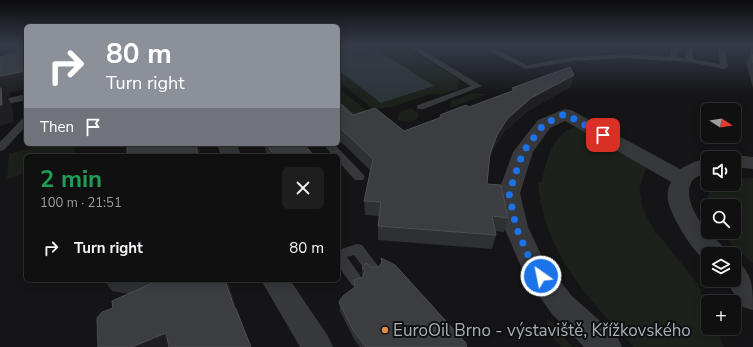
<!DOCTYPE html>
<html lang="en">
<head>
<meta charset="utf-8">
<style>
  body { margin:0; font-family:"Nunito Sans",sans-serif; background:#1e1e1f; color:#f1f3f6; height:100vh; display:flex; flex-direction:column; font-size:15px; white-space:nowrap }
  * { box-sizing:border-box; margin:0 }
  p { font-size:13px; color:#9c9d9f }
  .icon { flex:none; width:22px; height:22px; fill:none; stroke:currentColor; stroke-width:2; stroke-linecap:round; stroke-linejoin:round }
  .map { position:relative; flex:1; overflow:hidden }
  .panel { position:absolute; left:24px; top:154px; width:316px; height:128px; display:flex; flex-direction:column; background:#101011; border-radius:6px; box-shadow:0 2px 10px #0003,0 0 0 1px #303031 }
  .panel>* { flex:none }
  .top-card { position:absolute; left:24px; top:24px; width:316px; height:122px; border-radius:6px; box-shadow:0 2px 10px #0003,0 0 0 1px #303031; background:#8c9099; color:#fff; overflow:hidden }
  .needle { width:26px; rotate:102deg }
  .controls { position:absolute; left:701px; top:103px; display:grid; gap:8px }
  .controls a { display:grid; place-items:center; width:40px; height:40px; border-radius:6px; background:#101011; box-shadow:0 2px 10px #0003,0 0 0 1px #303031; font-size:20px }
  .pin { position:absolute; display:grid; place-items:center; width:34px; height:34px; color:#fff; margin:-17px; border-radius:8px; box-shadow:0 2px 6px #0006 }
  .me { position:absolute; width:44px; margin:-22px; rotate:327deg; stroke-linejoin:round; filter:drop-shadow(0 0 3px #0008) }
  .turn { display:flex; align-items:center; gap:14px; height:84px; padding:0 16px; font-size:18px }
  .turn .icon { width:52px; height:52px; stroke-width:2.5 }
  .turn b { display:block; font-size:28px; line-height:34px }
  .then { display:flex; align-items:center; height:38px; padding:0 16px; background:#0003; gap:8px; font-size:15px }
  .round { display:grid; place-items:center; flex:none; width:42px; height:42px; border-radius:6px; background:#1e1e1f }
  .head { display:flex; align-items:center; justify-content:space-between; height:68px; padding:0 16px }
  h1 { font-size:24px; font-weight:700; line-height:30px; color:#1e9e55 }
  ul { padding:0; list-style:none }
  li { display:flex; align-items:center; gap:12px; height:52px; padding:0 16px }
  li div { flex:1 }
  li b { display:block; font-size:15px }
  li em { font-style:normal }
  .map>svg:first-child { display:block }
  .green { fill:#1c211b }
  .water { fill:#2c3639 }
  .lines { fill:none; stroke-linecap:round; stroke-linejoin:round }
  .lane { fill:#36383b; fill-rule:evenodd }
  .street { fill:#36383b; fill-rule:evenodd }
  .wall { fill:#2e3032 }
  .shaded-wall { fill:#1f1f21 }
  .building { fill:#3b3d40; stroke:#4c4f53 }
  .route { stroke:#1a73e8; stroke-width:7; stroke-dasharray:0 12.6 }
  .poi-dot { fill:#e28c41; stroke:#101012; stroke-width:1.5 }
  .labels { text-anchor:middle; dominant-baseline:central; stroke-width:4; stroke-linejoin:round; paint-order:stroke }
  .near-poi-label { font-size:17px; fill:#a8afb6; stroke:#101012; text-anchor:start }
</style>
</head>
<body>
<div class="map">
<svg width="753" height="347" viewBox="0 0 753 347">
  <rect width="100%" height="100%" fill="#151517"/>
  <path class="green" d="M 371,46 L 386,46 L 391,49 L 411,51 L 459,79 L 458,89 L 441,95 L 431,94 L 392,107 L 373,109 L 338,81 L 338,70 L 381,103 L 433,86 Z
    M 338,87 L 368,112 L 375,120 L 338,113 Z
    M 474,93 L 487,94 L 450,108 L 451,101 Z
    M 411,108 L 419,114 L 417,119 L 409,122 L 397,120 L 400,112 Z
    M 575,127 L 649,165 L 644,173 L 641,185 L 639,185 L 642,207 L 656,234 L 658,234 L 697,283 L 708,308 L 708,328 L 716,328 L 724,347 L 634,347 C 589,301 542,249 538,182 L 542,182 C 545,163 553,132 575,127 Z
    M 44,144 L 73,144 L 76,156 L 26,156 L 26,173 L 7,179 L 9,154 Z
    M 753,178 L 753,263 L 736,249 L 720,232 L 734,232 L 734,206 L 708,206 L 708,209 C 705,187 715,184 734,184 L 734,179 Z
    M 548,318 L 572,347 L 561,347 C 555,339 543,329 548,318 Z"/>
  <path class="water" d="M 338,46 L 369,48 L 371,46 L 434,86 L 381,103 L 338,70 Z"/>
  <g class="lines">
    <path class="lane" d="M 408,46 L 416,46 L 482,86 L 424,109 L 418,109 L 417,107 L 418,105 L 471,86 Z
      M 480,46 L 489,46 L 527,65 L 574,57 L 624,54 L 670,57 L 671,46 L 677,46 L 677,57 L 685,58 L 686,46 L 692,46 L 693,59 L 720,64 L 718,46 L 724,46 L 728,67 L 724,69 L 689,62 L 624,58 L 574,61 L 526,69 Z
      M 26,94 L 26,100 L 0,106 L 0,100 Z
      M 26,117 L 26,126 L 4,150 L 0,151 L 0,142 L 23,118 Z
      M 323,144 L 334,144 L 363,174 L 365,177 L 363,180 L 355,180 L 338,161 L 338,156 L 333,156 Z
      M 357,244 L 362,245 L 381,270 L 379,274 C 367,278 361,263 354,255 L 347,257 L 364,281 L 362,285 L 357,287 L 352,285 L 338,266 L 338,250 Z"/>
    <path class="street" d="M 565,109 L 571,110 L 680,169 L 694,162 L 708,158 L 709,158 L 708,158 L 708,171 C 703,174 695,177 692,181 C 682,197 699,221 708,232 C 714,239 723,244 728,254 L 708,254 L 708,262 C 694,255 670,215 668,200 C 667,193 668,188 671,182 L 565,121 L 550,128 L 533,152 L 520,193 L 528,227 L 544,261 L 572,296 L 617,336 L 622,347 L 584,347 L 552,314 L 525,276 L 504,227 L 498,193 L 513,152 L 538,120 Z
      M 217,144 L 237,144 L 241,156 L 221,156 Z
      M 734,155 L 753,157 L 753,169 L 734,167 L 734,158 L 726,158 Z
      M 734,261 C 753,269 753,289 753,310 L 743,307 L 725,280 L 734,280 Z
      M 261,280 L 290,280 L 328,336 L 333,347 L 300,347 Z"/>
  </g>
  <path class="wall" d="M 749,46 L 753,46 L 753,88 L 746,62 L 751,55 Z
    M 574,75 L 570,87 L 528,111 L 504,132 L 494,148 L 489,161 L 487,184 L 508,218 L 504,232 L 495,231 L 496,235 L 492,249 L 378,240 L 378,226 L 380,216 L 365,215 L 364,201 L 370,170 L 338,139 L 338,101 L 353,115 L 404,131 L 439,118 L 440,115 L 469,107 L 512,91 L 512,88 Z
    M 264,144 L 304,144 L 314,156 L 268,156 L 266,154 Z
    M 381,258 L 467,347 L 360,347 L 354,339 L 340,311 L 339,302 L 355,288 L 354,280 L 363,277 L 362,275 L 362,267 L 379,267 L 381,264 Z
    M 104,280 L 227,280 L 236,309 L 113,308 L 129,294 L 112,291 Z"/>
  <path class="shaded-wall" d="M 4,46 L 20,46 L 26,57 L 6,63 L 0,52 L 0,47 Z
    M 26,71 L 26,89 L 10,93 L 11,96 L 7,97 L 12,105 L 14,122 L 0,126 L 0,76 Z
    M 574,75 L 570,87 L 528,111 L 504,132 L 494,148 L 487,167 L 490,154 L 497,135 L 507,119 L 531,98 Z
    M 196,144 L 199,144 L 201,156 L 198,156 Z
    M 225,280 L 227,280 L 242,327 L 235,309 Z
    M 166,333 L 175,347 L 132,347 Z"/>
  <path class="building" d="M 18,46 L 26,46 L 26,71 L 0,76 L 0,57 L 18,53 Z
    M 751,55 L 753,55 L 753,63 Z
    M 570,67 L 574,75 L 531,98 L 507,119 L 497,135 L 490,154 L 487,184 L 501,185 L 508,218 L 492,216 L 496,235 L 378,226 L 381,202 L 364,201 L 373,159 L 338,126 L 338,101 L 353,115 L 375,108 L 404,131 L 442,117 L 440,115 L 466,105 L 469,107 L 515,90 L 512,88 Z
    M 0,88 L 1,88 L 2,105 L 0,105 Z
    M 127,144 L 196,144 L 198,156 L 127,156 Z
    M 266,144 L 304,144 L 314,156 L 275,156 Z
    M 381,258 L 395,265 L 465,342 L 467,347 L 366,347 L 353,330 L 339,302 L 343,296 L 355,287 L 354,280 L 363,277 L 365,271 L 362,267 L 366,263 L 371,267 L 379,267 L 382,262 Z
    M 152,280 L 225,280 L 235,309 L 236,309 L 251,347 L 169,347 L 166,333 L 132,347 L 98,347 L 97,318 L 102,312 L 113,308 L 112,301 L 157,281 Z"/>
  <linearGradient id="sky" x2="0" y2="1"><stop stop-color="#0c0c0d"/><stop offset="0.48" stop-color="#353b47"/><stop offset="1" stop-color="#353b47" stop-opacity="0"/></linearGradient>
  <rect width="753" height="95" fill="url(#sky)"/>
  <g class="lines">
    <path class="route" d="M 541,276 L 530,260 L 516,227 L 509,193 L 523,152 L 544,124 L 565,114 L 603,135"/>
  </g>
  <circle class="poi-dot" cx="385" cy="330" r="4"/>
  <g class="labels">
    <g class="near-poi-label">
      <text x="393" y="330">EuroOil Brno - výstaviště, Křížkovského</text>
    </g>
  </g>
</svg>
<div class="controls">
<a><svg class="needle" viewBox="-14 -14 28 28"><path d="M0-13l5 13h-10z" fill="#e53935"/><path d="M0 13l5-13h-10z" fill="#9c9d9f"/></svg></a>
<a><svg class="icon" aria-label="sound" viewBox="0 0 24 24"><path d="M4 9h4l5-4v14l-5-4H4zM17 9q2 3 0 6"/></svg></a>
<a><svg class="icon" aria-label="search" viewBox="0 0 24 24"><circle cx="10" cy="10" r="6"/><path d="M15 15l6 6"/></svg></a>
<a><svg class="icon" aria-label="layers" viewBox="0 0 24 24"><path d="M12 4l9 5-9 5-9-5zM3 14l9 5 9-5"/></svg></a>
<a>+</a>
</div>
<div class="pin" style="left:603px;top:135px;background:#d93025"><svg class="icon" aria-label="arrive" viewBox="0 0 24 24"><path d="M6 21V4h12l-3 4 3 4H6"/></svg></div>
<svg class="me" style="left:541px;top:276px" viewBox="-20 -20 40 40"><circle r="17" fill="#1a73e8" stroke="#fff" stroke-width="3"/><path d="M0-11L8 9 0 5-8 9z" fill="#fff"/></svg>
<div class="top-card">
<div class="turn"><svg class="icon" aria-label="right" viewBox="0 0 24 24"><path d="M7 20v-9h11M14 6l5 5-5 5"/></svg><div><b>80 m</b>Turn right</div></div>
<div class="then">Then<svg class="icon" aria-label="arrive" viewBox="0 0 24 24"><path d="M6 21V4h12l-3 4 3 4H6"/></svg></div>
</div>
<section class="panel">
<div class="head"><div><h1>2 min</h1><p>100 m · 21:51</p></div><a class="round"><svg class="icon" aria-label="close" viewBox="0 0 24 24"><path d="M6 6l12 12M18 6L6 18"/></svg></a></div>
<ul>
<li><svg class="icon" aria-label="right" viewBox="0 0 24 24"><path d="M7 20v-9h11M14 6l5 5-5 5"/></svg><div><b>Turn right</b></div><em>80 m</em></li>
</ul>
</section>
</div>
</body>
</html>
